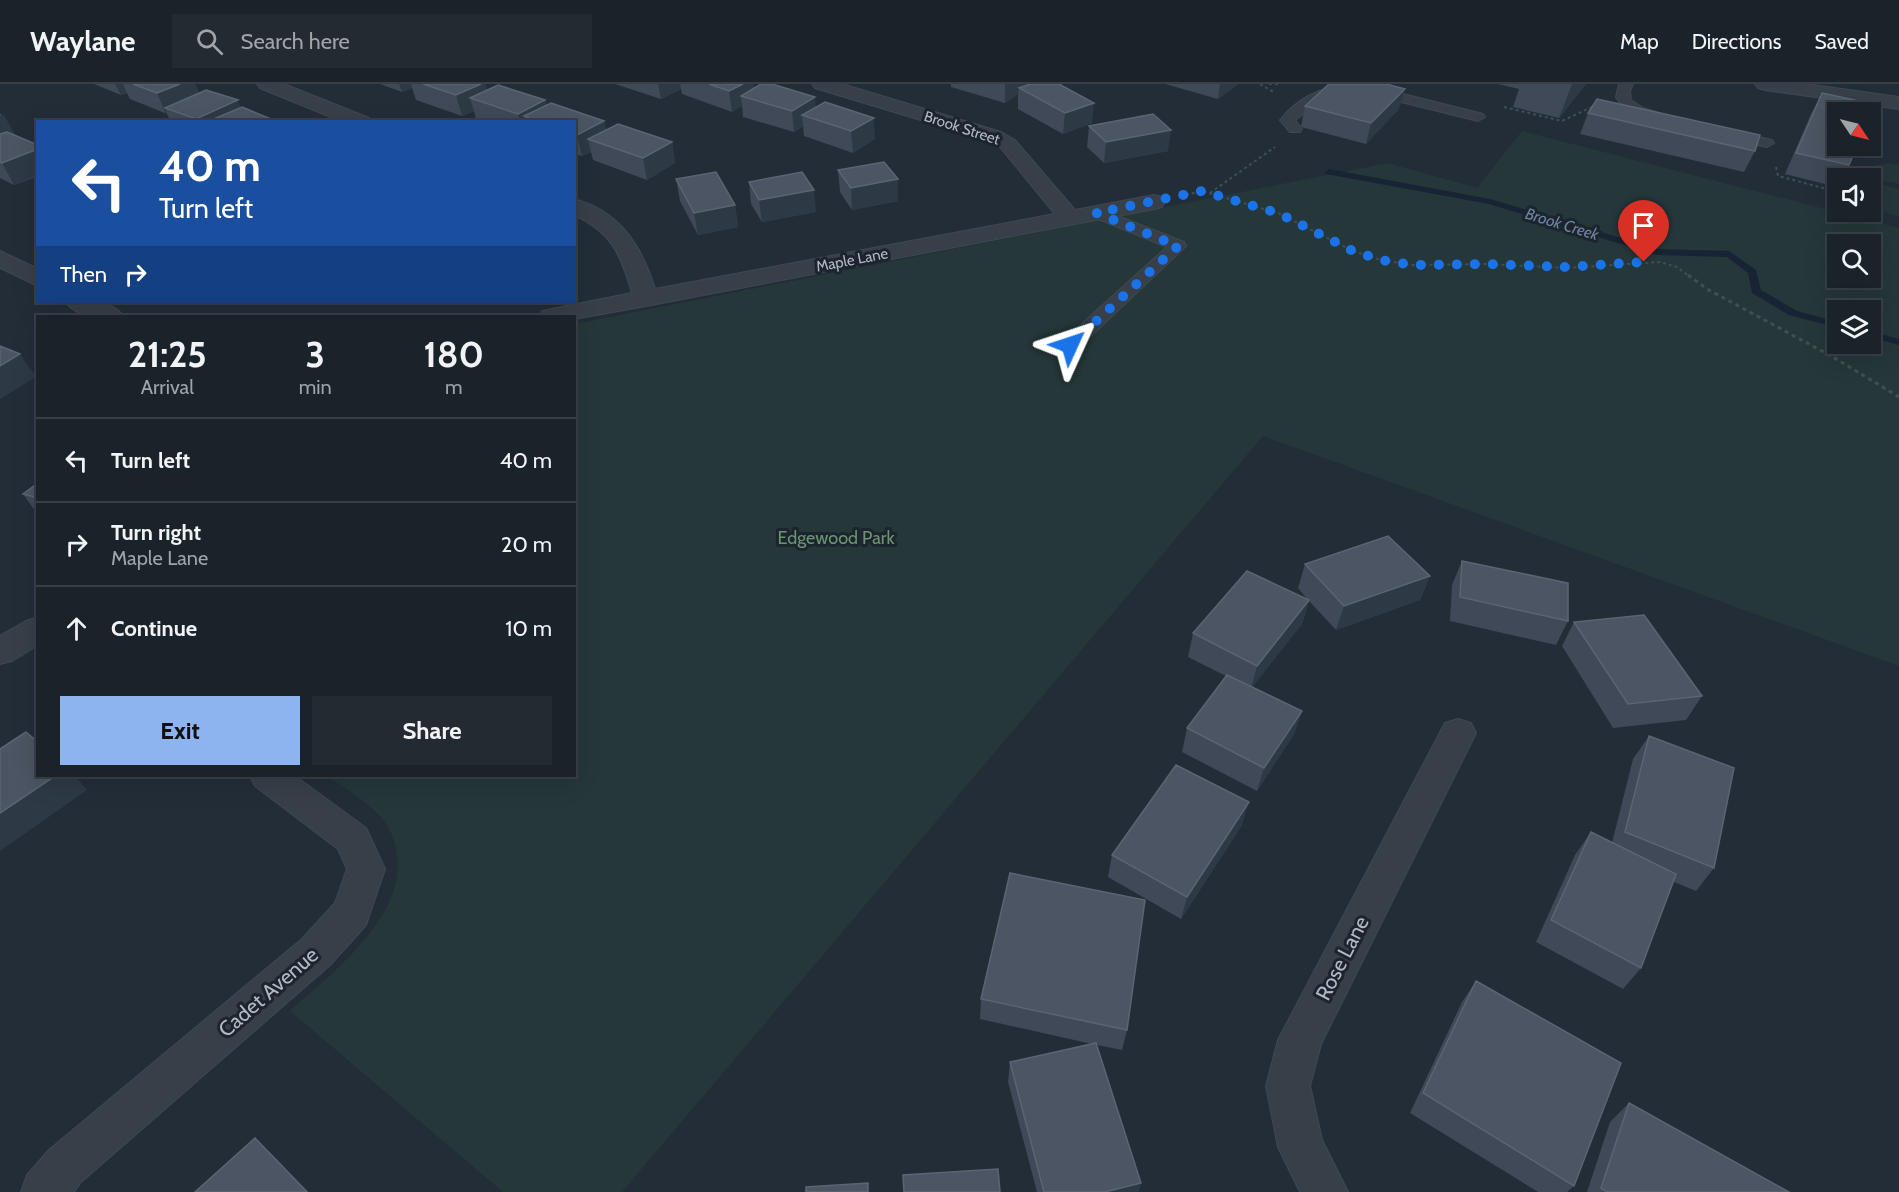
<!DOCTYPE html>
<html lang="en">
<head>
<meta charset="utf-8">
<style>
  body { margin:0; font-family:Cabin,sans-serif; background:#232a32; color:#f1f3f6; height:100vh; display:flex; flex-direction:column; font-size:22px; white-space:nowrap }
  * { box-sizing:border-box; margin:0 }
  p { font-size:20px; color:#9fa4a8 }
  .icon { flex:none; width:33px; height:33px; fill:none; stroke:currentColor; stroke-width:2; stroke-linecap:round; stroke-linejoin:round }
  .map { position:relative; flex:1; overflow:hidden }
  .panel { position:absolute; left:36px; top:231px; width:540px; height:462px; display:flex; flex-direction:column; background:#1a222a; border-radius:0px; box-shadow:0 6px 24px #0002,0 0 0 2px #383f47 }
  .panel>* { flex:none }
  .hud { position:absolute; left:36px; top:36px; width:540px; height:183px; border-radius:0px; box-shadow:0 6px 24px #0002,0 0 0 2px #383f47; background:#1a4fa0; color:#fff; overflow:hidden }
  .needle { width:39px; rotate:125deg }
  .tools { position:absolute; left:1827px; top:18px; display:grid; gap:12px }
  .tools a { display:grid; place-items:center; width:54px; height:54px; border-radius:0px; background:#1a222a; box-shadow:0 6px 24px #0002,0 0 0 2px #383f47; font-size:30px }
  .pin { position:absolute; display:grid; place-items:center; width:51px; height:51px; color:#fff; margin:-62px -26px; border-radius:50% 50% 50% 0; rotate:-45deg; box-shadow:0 0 6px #0007 }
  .pin .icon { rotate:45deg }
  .me { position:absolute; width:66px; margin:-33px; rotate:48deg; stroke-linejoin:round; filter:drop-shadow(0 0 4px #0008) }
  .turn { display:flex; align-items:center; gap:21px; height:126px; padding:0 24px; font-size:27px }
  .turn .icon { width:78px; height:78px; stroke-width:2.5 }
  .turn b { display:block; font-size:42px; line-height:51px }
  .then { display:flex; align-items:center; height:57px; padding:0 24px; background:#0003; gap:12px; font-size:22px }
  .eta { display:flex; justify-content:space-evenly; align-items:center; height:102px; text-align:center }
  .eta b { font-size:36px; font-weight:800; line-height:42px }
  .cta { display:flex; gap:12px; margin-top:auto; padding:12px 24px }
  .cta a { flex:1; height:69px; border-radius:0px; background:#8db4ef; color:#111; font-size:24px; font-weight:800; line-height:69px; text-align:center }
  .cta a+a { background:#232a32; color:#f1f3f6 }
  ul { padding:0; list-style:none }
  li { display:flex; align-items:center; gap:18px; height:84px; padding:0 24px; border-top:2px solid #383f47 }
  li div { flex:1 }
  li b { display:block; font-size:22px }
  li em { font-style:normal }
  header { display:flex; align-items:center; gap:36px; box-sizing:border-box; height:84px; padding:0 30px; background:#1a222a; border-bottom:2px solid #383f47 }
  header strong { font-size:28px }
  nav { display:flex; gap:33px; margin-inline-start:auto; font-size:21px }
  .search { width:420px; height:54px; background:#232a32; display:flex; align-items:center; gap:15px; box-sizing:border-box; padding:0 21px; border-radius:0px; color:#9fa4a8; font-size:22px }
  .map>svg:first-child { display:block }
  .green { fill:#253739; fill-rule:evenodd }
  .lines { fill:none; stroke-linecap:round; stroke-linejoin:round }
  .stream { fill:#182435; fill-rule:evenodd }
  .lane-casing { stroke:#404852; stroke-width:2 }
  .street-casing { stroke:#404852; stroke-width:2 }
  .path-far1 { stroke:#3e5051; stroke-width:2; stroke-dasharray:3 3; stroke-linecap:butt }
  .path { stroke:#3e5051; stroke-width:3; stroke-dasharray:4 4; stroke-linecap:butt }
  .lane { fill:#373f49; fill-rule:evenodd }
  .street { fill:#373f49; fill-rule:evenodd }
  .wall { fill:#3f4957 }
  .shaded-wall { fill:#2e3946 }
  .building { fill:#4b5563; stroke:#5b6572; stroke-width:1.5 }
  .route { stroke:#1a73e8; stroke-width:10; stroke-dasharray:0 18 }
  .labels { text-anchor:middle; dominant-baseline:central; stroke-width:6; stroke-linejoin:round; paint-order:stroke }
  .far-street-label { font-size:15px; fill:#b2b9c5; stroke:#1c242d }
  .far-water-label { font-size:16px; font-style:italic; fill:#6d84a1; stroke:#1c242d }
  .park-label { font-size:18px; fill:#6b9473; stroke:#1c242d }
  .near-street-label { font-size:21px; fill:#b2b9c5; stroke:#1c242d }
</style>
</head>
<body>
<header>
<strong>Waylane</strong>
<div class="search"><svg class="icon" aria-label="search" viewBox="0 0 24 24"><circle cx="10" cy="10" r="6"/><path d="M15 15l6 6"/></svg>Search here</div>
<nav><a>Map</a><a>Directions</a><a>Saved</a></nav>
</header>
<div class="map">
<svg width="1899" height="1108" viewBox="0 0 1899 1108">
  <rect width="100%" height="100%" fill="#232d38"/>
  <path class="green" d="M 1522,47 L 1899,144 L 1899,582 L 1263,352 L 622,1108 L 503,1108 L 290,927 C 338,884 429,816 387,741 C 377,724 343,703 327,692 L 574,692 L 575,240 L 1388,79 L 1477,104 ZM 1838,160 L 1870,160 L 1870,194 L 1838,194 ZM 1838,226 L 1870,226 L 1870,260 L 1838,260 Z
    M 1889,79 L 1899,81 L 1899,100 L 1869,93 L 1864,88 L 1877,81 Z
    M 1871,98 L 1899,105 L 1899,132 L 1871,125 Z"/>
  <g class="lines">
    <path class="stream" d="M 1329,85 L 1490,115 L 1658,165 L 1729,167 L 1756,186 L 1761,206 L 1797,227 L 1838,238 L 1838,244 L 1789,231 L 1752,209 L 1748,189 L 1727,173 L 1657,171 L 1489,120 L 1326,90 L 1325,88 Z
      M 1870,247 L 1899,255 L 1899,261 L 1870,253 Z"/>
    <g class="lane-casing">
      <path id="lane" d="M 1358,0 L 1373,0 L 1371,2 L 1483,30 L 1485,33 L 1478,37 L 1357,7 L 1355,4 Z
        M 1619,0 L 1633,0 L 1630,7 L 1631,16 L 1643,24 L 1665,31 L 1667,34 L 1665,37 C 1648,41 1624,28 1616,13 Z
        M 1344,1 L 1351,5 L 1349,8 L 1324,14 L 1295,36 L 1302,45 L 1300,48 L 1290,48 L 1280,36 C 1296,16 1319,4 1344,1 Z
        M 1726,46 L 1772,56 L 1774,59 L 1767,63 L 1721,53 L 1719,50 Z
        M 1097,124 L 1184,158 L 1186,162 L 1077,265 L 1063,265 L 1061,261 L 1063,257 L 1167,163 L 1091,132 L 1089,129 L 1091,126 Z"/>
    </g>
    <g class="street-casing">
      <path id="street" d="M 257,0 L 284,0 L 369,34 L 372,38 L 343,38 L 260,4 Z
        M 812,0 L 842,0 L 1001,48 L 1015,56 L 1075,126 L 1154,111 L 1162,113 L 1165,118 L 1162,123 L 1154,125 L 646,222 L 574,235 L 574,232 L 539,232 L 542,227 L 632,209 C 621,171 612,148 574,131 L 574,115 C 620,127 642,163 655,205 L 1055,130 L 1001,64 L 987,56 L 815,4 Z
        M 1755,0 L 1806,0 L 1899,13 L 1899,25 L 1765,6 L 1758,4 Z
        M 0,167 L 38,185 L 38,202 L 0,184 Z
        M 66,218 C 84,216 112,215 123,232 C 106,234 77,235 66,218 Z
        M 38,533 L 38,561 L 12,577 L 0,580 L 0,552 L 26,537 Z
        M 1458,635 L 1471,639 L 1476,649 L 1321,960 L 1310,1002 L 1322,1056 L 1348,1108 L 1300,1108 L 1278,1063 L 1266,1002 L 1278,956 L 1445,639 Z
        M 250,692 L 295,692 L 366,744 L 385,785 L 366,841 L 330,881 L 81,1098 L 74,1108 L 21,1108 L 27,1091 L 49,1066 L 302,855 L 335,819 L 347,785 L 338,765 L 255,702 Z"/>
    </g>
    <path class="path-far1" d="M 1260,0 L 1275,9
      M 1269,0 L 1280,0
      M 1504,23 L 1562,37 L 1596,21
      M 1776,83 L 1778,92 L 1838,108
      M 1210,109 L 1275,63
      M 1186,111 L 1202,107 L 1278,129 L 1353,167 L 1381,176 L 1412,181 L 1485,180 L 1566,184 L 1660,178 L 1677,183 L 1690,193"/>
    <path class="path" d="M 1688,191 L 1707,205 L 1833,273 L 1899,313"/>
    <use href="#lane" class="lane"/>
    <use href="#street" class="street"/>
  </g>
  <path class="wall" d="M 94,0 L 195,0 L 199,9 L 278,38 L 171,38 L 167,30 L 130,15 L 127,9 L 121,11 Z
    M 380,0 L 485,0 L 487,6 L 545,16 L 547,21 L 604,37 L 606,46 L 672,58 L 675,79 L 647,96 L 593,76 L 591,68 L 582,72 L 574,70 L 574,38 L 484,38 L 476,35 L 474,27 L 462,32 L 416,16 L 412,4 L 402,8 Z
    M 615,0 L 753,0 L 754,4 L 816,23 L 875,55 L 853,69 L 804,52 L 803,42 L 794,48 L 743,33 L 742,22 L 732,28 L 682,10 L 681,5 L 661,15 Z
    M 951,0 L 1025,0 L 1025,2 L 1092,39 L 1063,50 L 1018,25 L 1018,10 L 1005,19 L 951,3 Z
    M 1165,0 L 1238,0 L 1218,15 Z
    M 1498,0 L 1586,0 L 1559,34 L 1513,23 L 1519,5 Z
    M 1822,9 L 1849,81 L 1842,94 L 1838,94 L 1837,103 L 1785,90 L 1811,30 Z
    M 1305,22 L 1399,25 L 1366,60 L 1301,43 Z
    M 0,29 L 16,52 L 38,61 L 38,92 L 14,101 L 0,94 Z
    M 1588,29 L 1755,67 L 1744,88 L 1580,50 Z
    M 1089,42 L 1168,67 L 1104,79 L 1087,63 Z
    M 838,86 L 898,117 L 852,126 L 840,108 Z
    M 676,95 L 735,121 L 738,143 L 698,151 L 680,117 Z
    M 749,98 L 816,128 L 762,138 L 751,120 Z
    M 38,399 L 38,431 L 23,410 Z
    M 1462,477 L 1568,537 L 1556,561 L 1450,537 L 1452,501 Z
    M 1305,480 L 1430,492 L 1420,516 L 1336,546 L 1309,517 L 1302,540 L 1252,603 L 1302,627 L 1294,650 L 1257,707 L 1182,668 L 1187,644 L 1226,592 L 1188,573 L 1193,549 L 1308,516 L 1298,504 Z
    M 1574,538 L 1702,612 L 1686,636 L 1613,644 L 1562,562 Z
    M 1649,652 L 1714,784 L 1696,807 L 1674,798 L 1641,884 L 1623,905 L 1536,858 L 1575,771 L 1591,748 L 1612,759 L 1633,675 Z
    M 1242,741 L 1181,835 L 1108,793 L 1112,771 Z
    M 1476,897 L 1574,1102 L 1567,1108 L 1538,1108 L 1410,1029 L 1462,918 Z
    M 981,915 L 1127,946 L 1122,966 L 1097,961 L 1141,1099 L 1138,1108 L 1037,1108 L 1008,998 L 1010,978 L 1092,960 L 980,935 Z
    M 1629,1019 L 1789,1108 L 1587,1108 L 1610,1038 Z"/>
  <path class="shaded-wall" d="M 115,0 L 123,0 L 127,9 L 121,11 Z
    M 180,0 L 195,0 L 202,16 L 165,24 L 167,30 L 166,30 L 157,9 Z
    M 399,0 L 411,0 L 412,4 L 402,8 Z
    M 481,0 L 485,0 L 490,19 L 470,14 L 474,27 L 462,32 L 456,11 Z
    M 658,0 L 680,0 L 681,5 L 661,15 Z
    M 743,0 L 753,0 L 755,15 L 741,12 L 742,22 L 732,28 L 729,7 Z
    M 1005,0 L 1025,0 L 1025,6 L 1019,4 L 1018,10 L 1005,19 Z
    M 1220,0 L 1238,0 L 1218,15 Z
    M 1572,0 L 1586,0 L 1559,34 Z
    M 1405,5 L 1399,25 L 1366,60 L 1371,39 Z
    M 815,13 L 817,34 L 802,31 L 803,42 L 794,48 L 792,27 Z
    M 238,16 L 246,37 L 198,38 L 196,35 Z
    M 545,16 L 550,36 L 524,32 L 525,38 L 520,38 L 518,30 Z
    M 1094,19 L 1092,39 L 1063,50 L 1065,29 Z
    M 4,31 L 16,52 L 0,68 L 0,32 Z
    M 874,34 L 875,55 L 853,69 L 851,47 Z
    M 604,37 L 609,58 L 588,55 L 591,68 L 582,72 L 577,51 Z
    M 1171,46 L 1168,67 L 1104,79 L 1106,58 Z
    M 672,58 L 675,79 L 647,96 L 643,74 Z
    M 38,65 L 38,88 L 34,86 L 37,91 L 14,101 L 2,79 Z
    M 898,95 L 898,117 L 852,126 L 851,104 Z
    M 814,106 L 816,128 L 762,138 L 759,116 Z
    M 735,121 L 738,143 L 698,151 L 694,129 Z
    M 20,270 L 36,293 L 0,315 L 0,282 Z
    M 1430,492 L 1420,516 L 1336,546 L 1344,522 Z
    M 1309,516 L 1302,540 L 1251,605 L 1257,582 Z
    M 1302,627 L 1294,650 L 1257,707 L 1264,684 Z
    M 55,692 L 75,692 L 87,706 L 0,767 L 0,729 Z
    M 1249,718 L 1242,741 L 1181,835 L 1187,813 Z
    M 255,1054 L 274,1072 L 309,1108 L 307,1108 Z
    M 1141,1099 L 1138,1108 L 1105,1108 Z"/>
  <path class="building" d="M 133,0 L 180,0 L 157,9 Z
    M 423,0 L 481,0 L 456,11 Z
    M 709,0 L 743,0 L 729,7 Z
    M 761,0 L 772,0 L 815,13 L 792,27 L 741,12 Z
    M 1030,0 L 1059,0 L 1094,19 L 1065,29 L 1019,4 Z
    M 1329,0 L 1386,0 L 1405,5 L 1371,39 L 1305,22 Z
    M 498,1 L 545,16 L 518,30 L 470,14 Z
    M 206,6 L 238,16 L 196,35 L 165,24 Z
    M 1822,9 L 1873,20 L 1869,28 L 1838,28 L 1838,62 L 1857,62 L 1849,81 L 1796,69 Z
    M 1597,15 L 1760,51 L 1755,67 L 1588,29 Z
    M 825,18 L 874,34 L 851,47 L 802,31 Z
    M 551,19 L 604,37 L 577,51 L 574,50 L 574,38 L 538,38 L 524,32 Z
    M 242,23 L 278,38 L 209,37 Z
    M 1153,30 L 1171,46 L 1106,58 L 1089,42 Z
    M 618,40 L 672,58 L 643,74 L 588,55 Z
    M 7,48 L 38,61 L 38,65 L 2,79 L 0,78 L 0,50 Z
    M 884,78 L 898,95 L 851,104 L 838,86 Z
    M 716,88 L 735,121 L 694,129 L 676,95 Z
    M 802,88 L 814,106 L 759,116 L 749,98 Z
    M 0,262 L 20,270 L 0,282 Z
    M 38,399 L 38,414 L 23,410 Z
    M 1388,452 L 1430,492 L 1344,522 L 1305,480 Z
    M 1462,477 L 1568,499 L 1568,537 L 1460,513 Z
    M 1247,487 L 1309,516 L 1257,582 L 1193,549 Z
    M 1644,531 L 1702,612 L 1628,620 L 1574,538 Z
    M 1227,591 L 1302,627 L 1264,684 L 1187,644 Z
    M 26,648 L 38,658 L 38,692 L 55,692 L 0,729 L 0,665 Z
    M 1649,652 L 1734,684 L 1714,784 L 1625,748 Z
    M 1176,681 L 1249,718 L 1187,813 L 1112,771 Z
    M 1591,748 L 1676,790 L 1641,884 L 1551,836 Z
    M 1010,789 L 1145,816 L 1127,946 L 981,915 Z
    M 1476,897 L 1621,979 L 1574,1102 L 1423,1009 Z
    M 1096,959 L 1141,1099 L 1105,1108 L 1044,1108 L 1010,978 Z
    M 1629,1019 L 1789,1108 L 1607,1108 L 1601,1104 Z
    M 255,1054 L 307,1108 L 195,1108 Z
    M 998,1085 L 1000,1108 L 904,1108 L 903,1091 Z
    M 868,1099 L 868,1108 L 806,1108 L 806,1103 Z"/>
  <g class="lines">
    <path class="route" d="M 1070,261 L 1178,162 L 1096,129 L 1202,107 L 1278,129 L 1353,167 L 1381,176 L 1412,181 L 1485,180 L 1566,183 L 1644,178"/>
  </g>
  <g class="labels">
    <g class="far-street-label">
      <text transform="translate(962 44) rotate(18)">Brook Street</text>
      <text transform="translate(852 176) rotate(-11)">Maple Lane</text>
    </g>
    <g class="far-water-label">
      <text transform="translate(1562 140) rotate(17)">Brook Creek</text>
    </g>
    <g class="park-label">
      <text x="836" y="454">Edgewood Park</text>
    </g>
    <g class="near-street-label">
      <text transform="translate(1342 874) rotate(-63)">Rose Lane</text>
      <text transform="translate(268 908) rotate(-41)">Cadet Avenue</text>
    </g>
  </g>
</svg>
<div class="tools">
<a><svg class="needle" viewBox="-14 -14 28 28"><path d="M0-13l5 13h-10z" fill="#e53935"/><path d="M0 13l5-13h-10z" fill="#9fa4a8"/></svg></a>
<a><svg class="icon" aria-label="sound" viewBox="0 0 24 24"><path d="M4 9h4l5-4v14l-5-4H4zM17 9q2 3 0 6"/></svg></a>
<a><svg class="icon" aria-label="search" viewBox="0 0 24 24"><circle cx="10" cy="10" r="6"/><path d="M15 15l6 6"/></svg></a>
<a><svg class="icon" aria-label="layers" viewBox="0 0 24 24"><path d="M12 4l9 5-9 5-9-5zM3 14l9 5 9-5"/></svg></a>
</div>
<div class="pin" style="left:1644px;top:178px;background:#d93025"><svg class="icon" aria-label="arrive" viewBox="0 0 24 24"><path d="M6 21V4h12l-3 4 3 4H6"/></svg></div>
<svg class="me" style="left:1070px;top:261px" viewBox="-20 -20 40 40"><path d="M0-17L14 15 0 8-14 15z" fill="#1a73e8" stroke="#fff" stroke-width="4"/></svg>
<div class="hud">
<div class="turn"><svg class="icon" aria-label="left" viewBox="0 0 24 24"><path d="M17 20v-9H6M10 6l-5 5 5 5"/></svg><div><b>40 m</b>Turn left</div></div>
<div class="then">Then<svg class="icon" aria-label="right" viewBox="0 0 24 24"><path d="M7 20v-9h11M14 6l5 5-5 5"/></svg></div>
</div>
<section class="panel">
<div class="eta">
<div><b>21:25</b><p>Arrival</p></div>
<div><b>3</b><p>min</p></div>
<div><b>180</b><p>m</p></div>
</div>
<ul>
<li><svg class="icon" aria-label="left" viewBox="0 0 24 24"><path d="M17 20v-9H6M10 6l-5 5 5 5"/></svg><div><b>Turn left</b></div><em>40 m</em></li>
<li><svg class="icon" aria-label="right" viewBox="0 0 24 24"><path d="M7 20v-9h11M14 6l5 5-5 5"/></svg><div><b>Turn right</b><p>Maple Lane</p></div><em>20 m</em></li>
<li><svg class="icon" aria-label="ahead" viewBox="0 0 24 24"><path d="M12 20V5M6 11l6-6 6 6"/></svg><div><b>Continue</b></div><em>10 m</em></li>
</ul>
<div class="cta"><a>Exit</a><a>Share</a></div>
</section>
</div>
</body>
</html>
